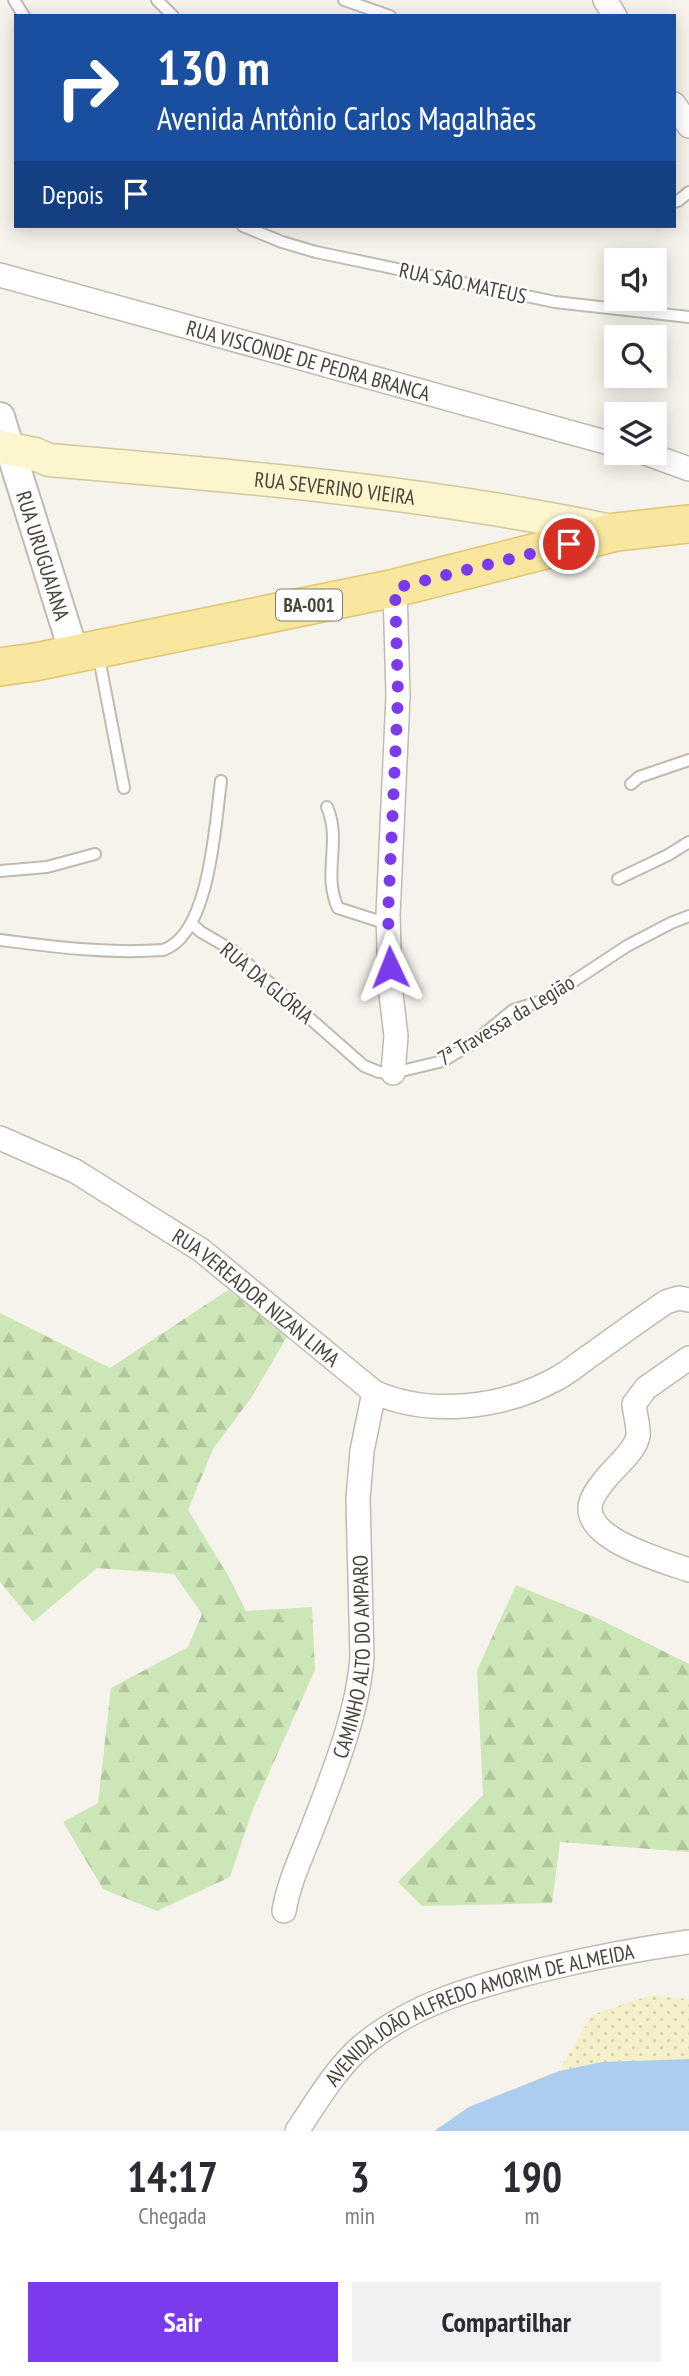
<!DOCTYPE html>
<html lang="pt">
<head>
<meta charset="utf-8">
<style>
  body { margin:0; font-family:"PT Sans Narrow",sans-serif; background:#f2f2f3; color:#2b2b33; height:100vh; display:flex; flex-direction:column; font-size:26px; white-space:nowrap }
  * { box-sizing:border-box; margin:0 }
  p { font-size:23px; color:#7c7c81 }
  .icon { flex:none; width:38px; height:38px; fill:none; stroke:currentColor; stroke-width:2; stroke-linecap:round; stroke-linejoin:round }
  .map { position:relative; height:2131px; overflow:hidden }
  .details { display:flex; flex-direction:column; background:#fff; flex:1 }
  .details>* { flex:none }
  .hud { position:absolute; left:14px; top:14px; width:662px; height:214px; border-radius:0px; box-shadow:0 4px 18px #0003; background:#1a4fa0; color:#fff; overflow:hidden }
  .controls { position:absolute; left:604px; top:248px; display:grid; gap:14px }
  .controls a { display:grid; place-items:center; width:63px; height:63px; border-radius:0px; background:#fff; box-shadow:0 4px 18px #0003; font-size:35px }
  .pin { position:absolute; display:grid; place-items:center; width:60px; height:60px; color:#fff; margin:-30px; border:4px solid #fff; border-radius:50%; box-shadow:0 2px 7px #0007 }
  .me { position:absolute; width:77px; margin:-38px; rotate:358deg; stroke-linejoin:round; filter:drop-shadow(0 0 5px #0008) }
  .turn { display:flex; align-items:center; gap:24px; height:147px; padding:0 28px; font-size:32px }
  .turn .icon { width:91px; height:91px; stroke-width:2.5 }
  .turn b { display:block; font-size:49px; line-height:60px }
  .then { display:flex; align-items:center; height:66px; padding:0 28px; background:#0003; gap:14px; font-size:26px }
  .eta { display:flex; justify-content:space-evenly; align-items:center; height:119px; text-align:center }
  .eta b { font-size:42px; font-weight:600; line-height:49px }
  .primary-button { display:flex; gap:14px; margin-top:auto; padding:14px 28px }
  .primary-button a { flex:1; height:80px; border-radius:0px; background:#7c3aed; color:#fff; font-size:28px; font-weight:600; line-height:80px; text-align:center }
  .primary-button a+a { background:#f2f2f3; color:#2b2b33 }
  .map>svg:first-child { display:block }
  .forest { fill:url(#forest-firs) }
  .sand { fill:url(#sand-dots) }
  .water { fill:#accded }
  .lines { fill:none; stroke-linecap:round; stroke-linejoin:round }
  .service-casing { stroke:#c0bbae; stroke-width:14 }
  .minor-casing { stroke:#c0bbae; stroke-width:26 }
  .tertiary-casing { stroke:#c0bbae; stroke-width:32 }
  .secondary-casing { stroke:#d2c89d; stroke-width:35 }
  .primary-casing { stroke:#dec770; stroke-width:40 }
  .service { stroke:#fff; stroke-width:10 }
  .minor { stroke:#fff; stroke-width:23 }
  .tertiary { stroke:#fff; stroke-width:28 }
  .secondary { stroke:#fcf5ce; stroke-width:32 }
  .primary { stroke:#f9e7a0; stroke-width:37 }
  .route { stroke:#7c3aed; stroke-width:12; stroke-dasharray:0 21.6 }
  .labels { text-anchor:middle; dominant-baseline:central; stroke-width:5; stroke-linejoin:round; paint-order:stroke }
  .shield { fill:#fff; stroke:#807c74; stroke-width:2 }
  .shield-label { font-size:19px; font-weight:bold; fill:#494439 }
  .street-label { font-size:21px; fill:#494439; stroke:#fff }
</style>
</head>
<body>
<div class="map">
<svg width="689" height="2131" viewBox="0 0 689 2131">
  <defs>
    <pattern id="forest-firs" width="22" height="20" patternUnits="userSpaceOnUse" patternTransform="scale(1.75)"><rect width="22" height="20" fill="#cde6b7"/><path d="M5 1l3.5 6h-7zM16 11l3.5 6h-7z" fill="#b2c69e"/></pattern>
    <pattern id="sand-dots" width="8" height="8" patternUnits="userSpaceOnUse" patternTransform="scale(1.75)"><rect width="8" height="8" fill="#f6f0ca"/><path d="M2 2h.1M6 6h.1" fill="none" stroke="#d4cfae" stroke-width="1.8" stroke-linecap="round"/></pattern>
  </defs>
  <rect width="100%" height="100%" fill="#f5f3eb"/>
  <path class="forest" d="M 228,1290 L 288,1335 L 251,1398 L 213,1449 L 188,1510 L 229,1577 L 246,1611 L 312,1607 L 315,1670 L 253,1809 L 230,1877 L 157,1911 L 103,1889 L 63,1822 L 98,1803 L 111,1688 L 188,1647 L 202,1614 L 174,1574 L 97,1568 L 33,1622 L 0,1582 L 0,1313 L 110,1368 Z
    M 516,1585 L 599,1619 L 689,1664 L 689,1852 L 560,1842 L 552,1903 L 422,1906 L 398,1882 L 483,1795 L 477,1670 Z"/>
  <path class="sand" d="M 651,1995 L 689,1999 L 689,2059 L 602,2062 L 559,2071 L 592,2015 Z"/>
  <path class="water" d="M 689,2059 L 689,2131 L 434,2131 L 469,2107 L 559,2071 L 602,2062 Z"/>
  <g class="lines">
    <g class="service-casing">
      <path id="service" d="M 14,0 L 24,16
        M 157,0 L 173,16
        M 344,0 L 390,16
        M 674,202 L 678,201 L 689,192
        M 243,226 L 282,242 L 316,252 L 555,302 L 689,317
        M 100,663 L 124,788
        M 631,784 L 639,777 L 689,760
        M 327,807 C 342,841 322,874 338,908 L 388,924
        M 0,871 L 47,867 L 95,854
        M 618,879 L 668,855 L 689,842
        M 192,924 L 201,932 L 232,950 L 364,1066 L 379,1072 L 393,1073 L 443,1061 L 473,1043 L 513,1010 L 545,1000 L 627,946 L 671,923 L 689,916
        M 0,940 C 55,947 107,954 163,950 C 210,935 215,824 221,781"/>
    </g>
    <g class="minor-casing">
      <g id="minor">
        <path d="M 605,0 L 615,16"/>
        <path d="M 674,104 L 689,126"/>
        <path id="s1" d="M 0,275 L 616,445"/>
        <path d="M 645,453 L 689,469"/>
        <path d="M 393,1073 L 396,1036 L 390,986 L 388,915 L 398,696 L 395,588"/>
        <path id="s2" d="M 0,1138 L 75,1171 L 201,1250 L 374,1392 C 430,1417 503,1408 556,1379 C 568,1373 579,1363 591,1355 C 616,1337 641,1319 666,1302 L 679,1298 L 689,1300"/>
        <path d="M 689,1358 L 646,1388 L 634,1404 C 635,1414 639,1427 638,1436 C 635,1451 618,1464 609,1475 C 602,1483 591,1496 590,1507 C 588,1541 664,1561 689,1570"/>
        <path id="s3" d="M 284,1911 C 289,1881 303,1853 314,1824 C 334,1772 358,1712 362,1657 L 358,1499 L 362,1451 L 374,1392"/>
        <path id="s4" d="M 297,2131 C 315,2104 337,2067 362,2046 C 412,2004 474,1987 537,1971 C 587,1959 638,1949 689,1942"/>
      </g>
    </g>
    <g class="tertiary-casing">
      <g id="tertiary">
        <path id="s5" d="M 0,417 L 74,653"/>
      </g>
    </g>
    <g class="secondary-casing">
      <g id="secondary">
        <path id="s6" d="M 0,447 L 35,454 L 49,460 C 239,476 429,492 616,532"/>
      </g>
    </g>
    <g class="primary-casing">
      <path id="primary" d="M 0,667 L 35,662 L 395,588 L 616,532 L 689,524"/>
    </g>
    <use href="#service" class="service"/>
    <use href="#minor" class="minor"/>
    <use href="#tertiary" class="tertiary"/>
    <use href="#secondary" class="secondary"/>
    <use href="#primary" class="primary"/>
  </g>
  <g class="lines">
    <path class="route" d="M 390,967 L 388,915 L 398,696 L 395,588 L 569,544"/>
  </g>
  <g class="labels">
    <rect class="shield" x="276" y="589.5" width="66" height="31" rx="5"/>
    <g class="shield-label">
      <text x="309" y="605">BA-001</text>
    </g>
    <g class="street-label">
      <text transform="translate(463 283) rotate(12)">RUA SÃO MATEUS</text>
      <text stroke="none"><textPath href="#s1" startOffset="320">RUA VISCONDE DE PEDRA BRANCA</textPath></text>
      <text stroke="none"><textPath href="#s6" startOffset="338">RUA SEVERINO VIEIRA</textPath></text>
      <text stroke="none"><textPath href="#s5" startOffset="145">RUA URUGUAIANA</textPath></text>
      <text transform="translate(267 983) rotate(40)">RUA DA GLÓRIA</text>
      <text transform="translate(506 1020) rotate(-31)">7ª Travessa da Legião</text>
      <text stroke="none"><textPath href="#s2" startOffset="303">RUA VEREADOR NIZAN LIMA</textPath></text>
      <text stroke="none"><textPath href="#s3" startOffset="266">CAMINHO ALTO DO AMPARO</textPath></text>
      <text stroke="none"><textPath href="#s4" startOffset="228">AVENIDA JOÃO ALFREDO AMORIM DE ALMEIDA</textPath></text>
    </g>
  </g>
</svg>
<div class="controls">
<a><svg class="icon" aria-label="sound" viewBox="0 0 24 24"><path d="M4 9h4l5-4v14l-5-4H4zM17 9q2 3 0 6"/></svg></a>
<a><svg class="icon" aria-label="search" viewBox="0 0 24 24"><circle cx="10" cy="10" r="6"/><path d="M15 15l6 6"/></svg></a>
<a><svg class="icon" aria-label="layers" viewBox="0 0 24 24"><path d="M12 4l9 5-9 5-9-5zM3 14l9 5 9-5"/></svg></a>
</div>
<div class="pin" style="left:569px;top:544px;background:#d93025"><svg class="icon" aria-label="arrive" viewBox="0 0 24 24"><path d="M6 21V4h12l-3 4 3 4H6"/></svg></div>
<svg class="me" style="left:390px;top:967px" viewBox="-20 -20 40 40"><path d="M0-17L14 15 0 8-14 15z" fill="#7c3aed" stroke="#fff" stroke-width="4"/></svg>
<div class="hud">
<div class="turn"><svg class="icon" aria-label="right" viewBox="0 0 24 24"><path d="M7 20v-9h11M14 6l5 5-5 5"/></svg><div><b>130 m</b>Avenida Antônio Carlos Magalhães</div></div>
<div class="then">Depois<svg class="icon" aria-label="arrive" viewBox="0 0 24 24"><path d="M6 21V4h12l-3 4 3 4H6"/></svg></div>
</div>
</div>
<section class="details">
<div class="eta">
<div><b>14:17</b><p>Chegada</p></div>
<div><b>3</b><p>min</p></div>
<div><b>190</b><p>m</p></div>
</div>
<div class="primary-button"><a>Sair</a><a>Compartilhar</a></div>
</section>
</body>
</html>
